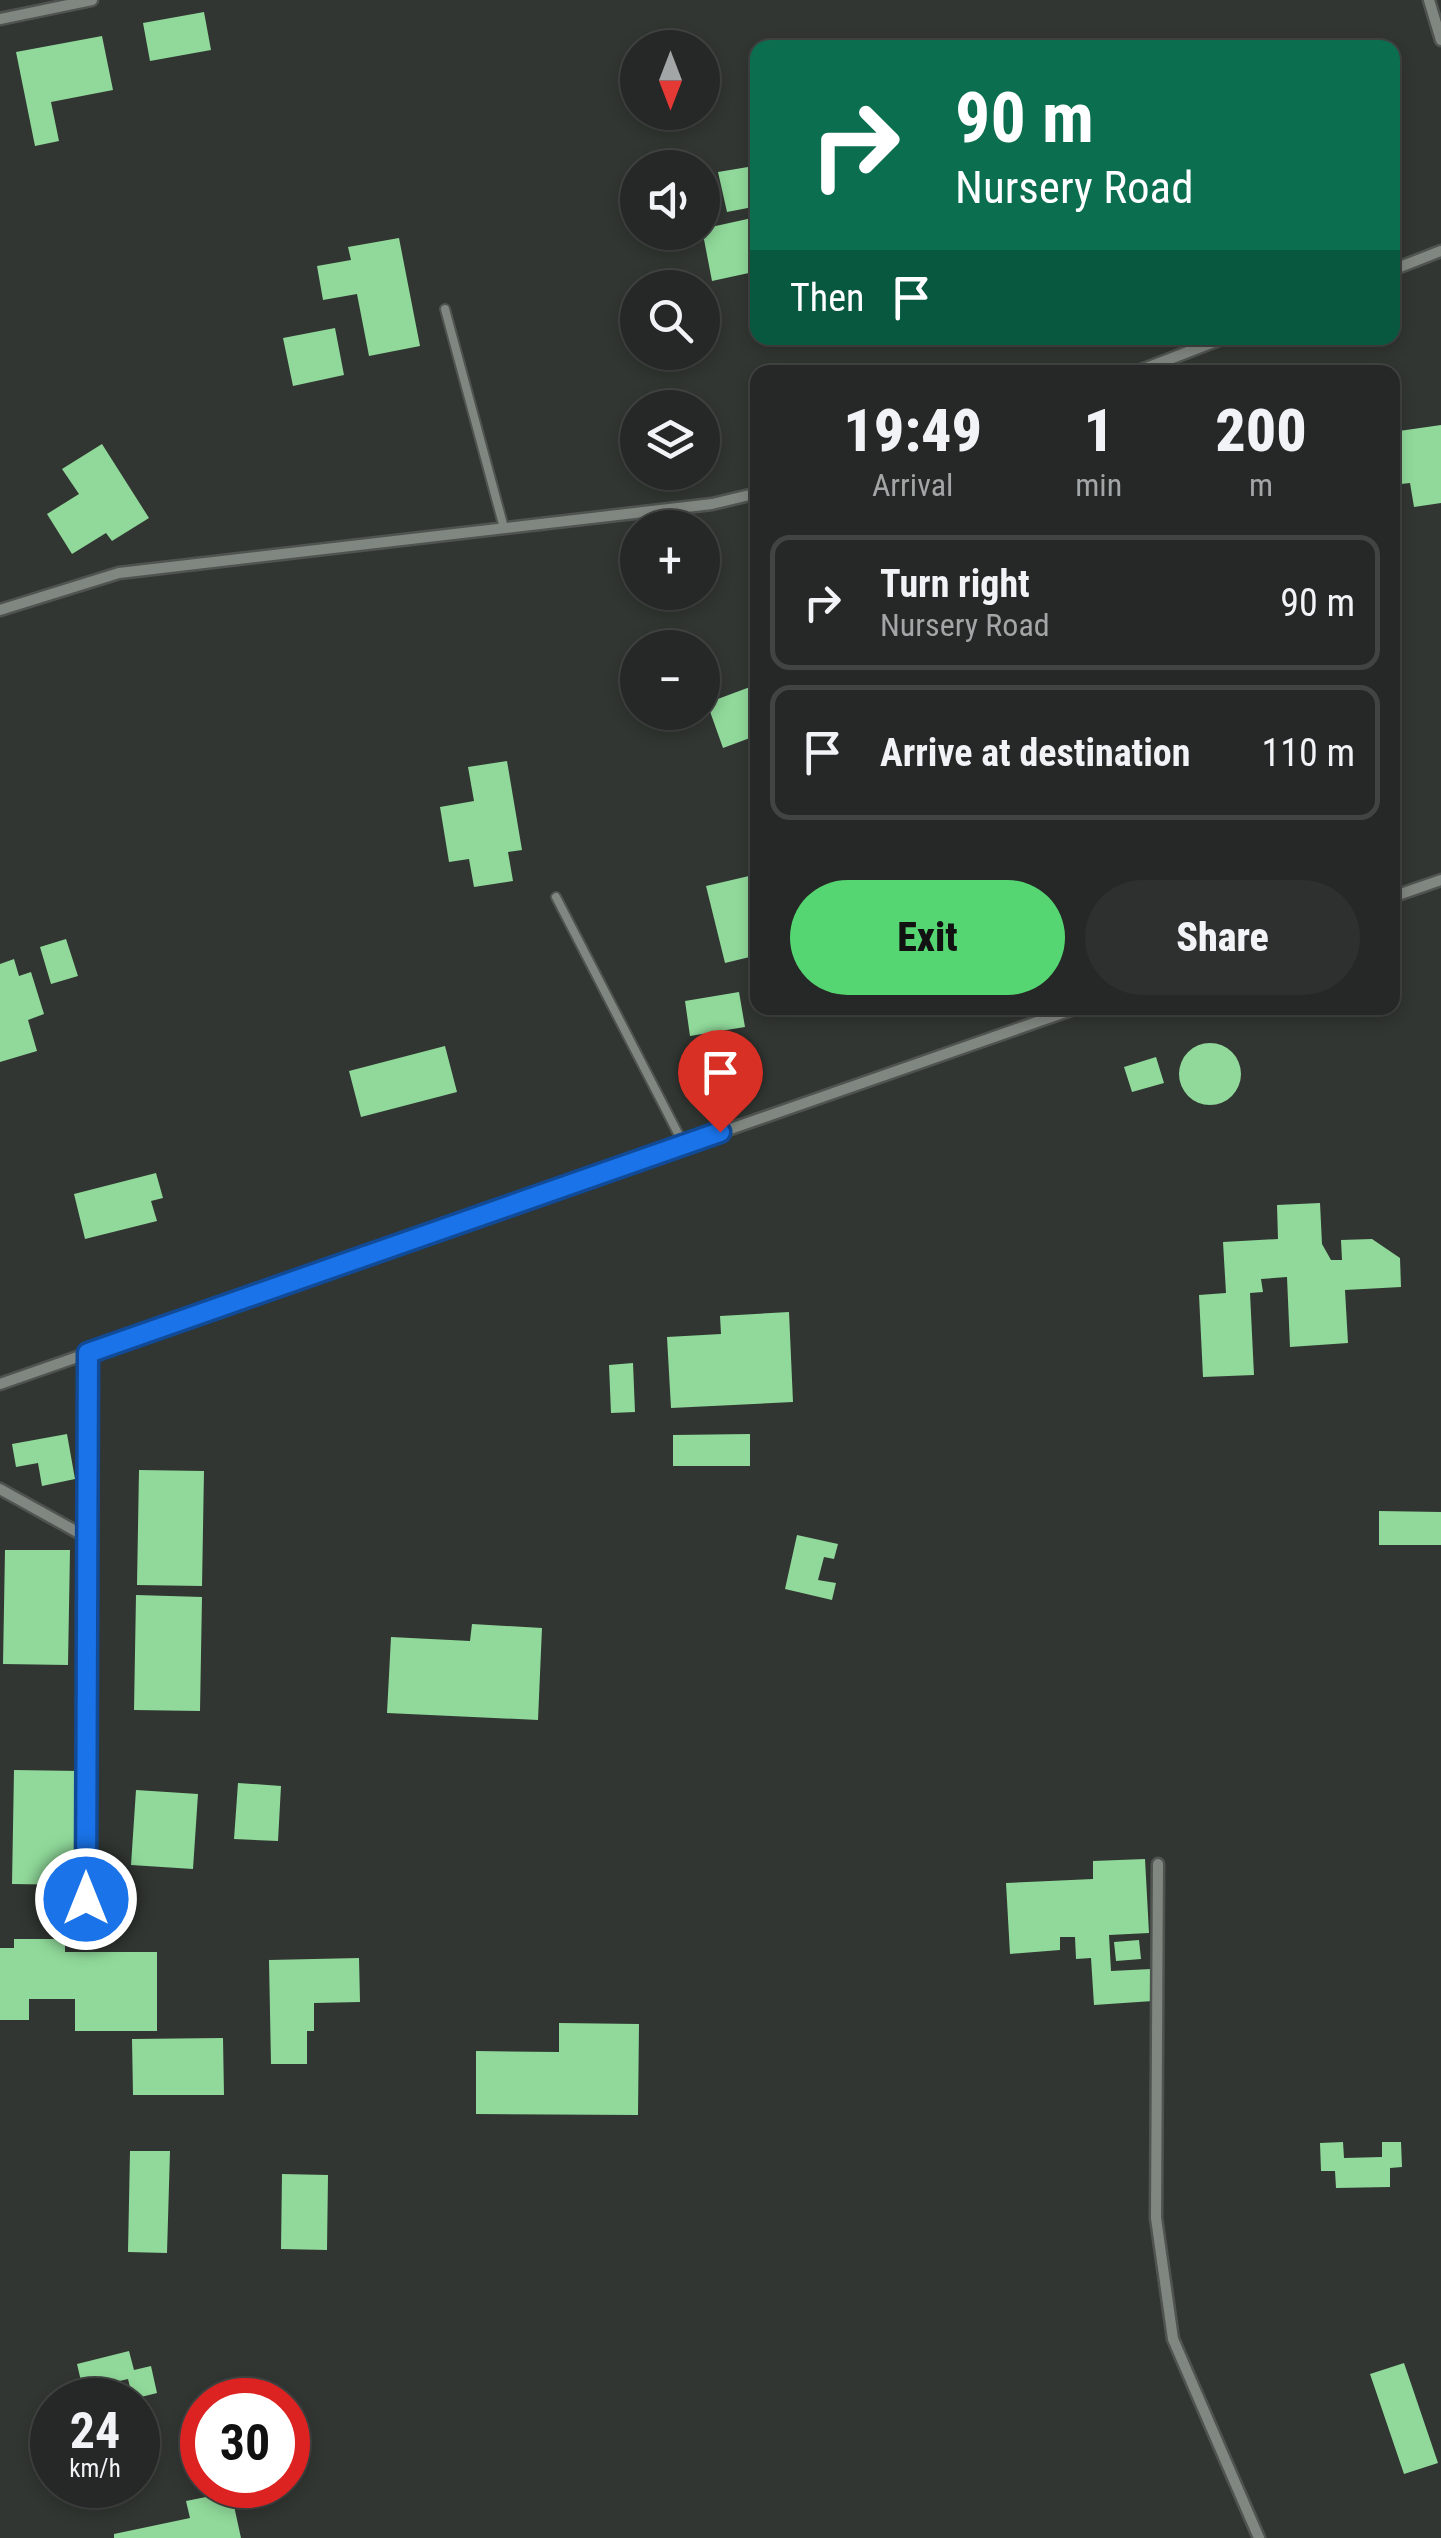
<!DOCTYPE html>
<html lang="en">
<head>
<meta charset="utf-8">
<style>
  body { margin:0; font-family:"Roboto Condensed",sans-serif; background:#2d302e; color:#f1f3f6; height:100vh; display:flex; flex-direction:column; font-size:38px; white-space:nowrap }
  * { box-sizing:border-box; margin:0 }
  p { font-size:32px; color:#a3a6a7 }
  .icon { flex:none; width:55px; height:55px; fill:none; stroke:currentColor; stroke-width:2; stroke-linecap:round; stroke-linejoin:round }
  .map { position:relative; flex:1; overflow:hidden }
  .sheet { position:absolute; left:750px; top:365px; width:650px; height:650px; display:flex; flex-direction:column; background:#252826; border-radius:20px; box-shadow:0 5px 15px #0003,0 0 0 2px #424443 }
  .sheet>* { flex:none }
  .banner { position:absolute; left:750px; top:40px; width:650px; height:305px; border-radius:20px; box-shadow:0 5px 15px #0003,0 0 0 2px #424443; background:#0b6e4f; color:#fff; overflow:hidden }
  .needle { width:65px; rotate:180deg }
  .controls { position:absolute; left:620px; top:30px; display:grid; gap:20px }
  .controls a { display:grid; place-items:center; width:100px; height:100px; border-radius:50%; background:#252826; box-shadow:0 5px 15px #0003,0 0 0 2px #424443; font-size:50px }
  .speed { position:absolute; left:30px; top:2378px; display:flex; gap:20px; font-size:50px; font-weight:700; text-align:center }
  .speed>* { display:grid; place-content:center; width:130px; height:130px; border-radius:50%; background:#252826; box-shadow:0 5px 15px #0003,0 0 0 2px #424443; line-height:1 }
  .speed small { font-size:25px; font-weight:400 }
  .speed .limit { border:15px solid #d22; background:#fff; color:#111 }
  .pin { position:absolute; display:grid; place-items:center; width:85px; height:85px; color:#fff; margin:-102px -42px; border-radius:50% 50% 50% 0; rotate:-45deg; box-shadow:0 0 10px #0007 }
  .pin .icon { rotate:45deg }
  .me { position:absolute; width:110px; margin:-55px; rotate:0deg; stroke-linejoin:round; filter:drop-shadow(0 0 8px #0008) }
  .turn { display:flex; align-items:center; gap:35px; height:210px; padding:0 40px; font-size:45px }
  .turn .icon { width:130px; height:130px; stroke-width:2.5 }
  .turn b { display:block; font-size:70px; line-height:85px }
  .then { display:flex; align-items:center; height:95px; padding:0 40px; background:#0003; gap:20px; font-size:38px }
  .eta { display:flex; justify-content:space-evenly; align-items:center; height:170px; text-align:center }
  .eta b { font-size:60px; font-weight:800; line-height:70px }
  .primary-button { display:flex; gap:20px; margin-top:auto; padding:20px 40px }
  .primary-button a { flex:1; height:115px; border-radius:60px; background:#55d672; color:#111; font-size:40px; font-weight:800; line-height:115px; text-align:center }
  .primary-button a+a { background:#2d302e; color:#f1f3f6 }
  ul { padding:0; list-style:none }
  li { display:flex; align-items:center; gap:30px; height:135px; margin:0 20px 15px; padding:0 20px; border:5px solid #424443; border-radius:20px }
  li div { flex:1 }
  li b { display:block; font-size:38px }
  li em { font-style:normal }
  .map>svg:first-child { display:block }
  .building { fill:#90d99a }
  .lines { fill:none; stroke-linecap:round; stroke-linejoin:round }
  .service-casing { stroke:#505450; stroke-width:12 }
  .minor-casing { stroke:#505450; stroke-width:15 }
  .service { stroke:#808680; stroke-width:8 }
  .minor { stroke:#808680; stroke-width:10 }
  .route-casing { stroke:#114b97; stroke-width:25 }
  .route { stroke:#1a73e8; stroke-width:18 }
</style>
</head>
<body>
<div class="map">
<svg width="1441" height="2538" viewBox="0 0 1441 2538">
  <rect width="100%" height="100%" fill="#313632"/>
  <path class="building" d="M 204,12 L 211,50 L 150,61 L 143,23 Z
    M 102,36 L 113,90 L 51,102 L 59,141 L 35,146 L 16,52 Z
    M 758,158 L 758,206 L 727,212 L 718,172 L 754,166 L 752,159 Z
    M 752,218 L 758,244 L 758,271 L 712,281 L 702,229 Z
    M 399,238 L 420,346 L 369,356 L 357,294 L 323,300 L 317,266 L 351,260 L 348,247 Z
    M 335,328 L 344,375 L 293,386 L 283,338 Z
    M 1441,425 L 1441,503 L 1414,507 L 1410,483 L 1392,485 L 1392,432 Z
    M 102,444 L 149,518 L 112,541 L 106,533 L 72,554 L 47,514 L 79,494 L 62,469 Z
    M 758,684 L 758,735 L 723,748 L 707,703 Z
    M 507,761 L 522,850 L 508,852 L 513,881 L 474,887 L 469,859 L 449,862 L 440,807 L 474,801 L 468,767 Z
    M 749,876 L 758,911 L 758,955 L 725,963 L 706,886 Z
    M 66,939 L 78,976 L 51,984 L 40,947 Z
    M 14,959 L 19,976 L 31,972 L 44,1014 L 28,1020 L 37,1051 L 0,1062 L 0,964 Z
    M 739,992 L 745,1027 L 690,1036 L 685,1001 Z
    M1179 1074a31 31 0 1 1 62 0a31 31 0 1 1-62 0Z
    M 445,1046 L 457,1092 L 361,1117 L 349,1071 Z
    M 1156,1057 L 1164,1083 L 1132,1092 L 1124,1067 Z
    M 156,1173 L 163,1198 L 151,1201 L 157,1221 L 85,1239 L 74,1194 Z
    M 1320,1203 L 1322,1244 L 1331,1260 L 1342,1260 L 1341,1240 L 1372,1239 L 1400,1258 L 1401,1287 L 1345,1290 L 1348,1343 L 1290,1347 L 1287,1277 L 1261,1279 L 1263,1292 L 1250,1293 L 1254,1375 L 1203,1377 L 1199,1295 L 1226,1293 L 1223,1242 L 1278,1239 L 1277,1205 Z
    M 789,1312 L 793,1402 L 671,1408 L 667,1337 L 721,1334 L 720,1316 Z
    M 633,1363 L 635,1412 L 611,1413 L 609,1365 Z
    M 67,1434 L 75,1479 L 42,1486 L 38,1463 L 16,1467 L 12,1444 Z
    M 750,1434 L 750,1466 L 673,1466 L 673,1435 Z
    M 139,1470 L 204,1471 L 202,1586 L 137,1585 Z
    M 1379,1511 L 1441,1512 L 1441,1545 L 1379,1545 Z
    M 797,1535 L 838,1544 L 834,1559 L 824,1557 L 818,1580 L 836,1583 L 832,1600 L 785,1589 Z
    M 5,1550 L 70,1550 L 68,1665 L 3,1664 Z
    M 136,1595 L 202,1597 L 200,1711 L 134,1710 Z
    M 472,1624 L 542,1628 L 538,1720 L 387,1713 L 391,1637 L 470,1641 Z
    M 14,1770 L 80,1771 L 78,1885 L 12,1884 Z
    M 238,1783 L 281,1786 L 278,1841 L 234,1839 Z
    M 136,1790 L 198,1794 L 193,1869 L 131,1865 Z
    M 1145,1859 L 1149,1933 L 1109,1935 L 1111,1971 L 1151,1969 L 1153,2001 L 1094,2005 L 1091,1958 L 1076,1959 L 1075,1937 L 1060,1937 L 1060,1950 L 1010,1954 L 1006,1883 L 1093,1879 L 1093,1861 Z
    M 14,1939 L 65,1939 L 65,1952 L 157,1952 L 157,2031 L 75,2031 L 75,1999 L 29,1999 L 29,2020 L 0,2020 L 0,1948 L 14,1948 Z
    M 1139,1940 L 1141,1959 L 1116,1961 L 1114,1942 Z
    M 359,1958 L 360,2002 L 314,2003 L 314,2031 L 307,2031 L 307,2064 L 271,2064 L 269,1960 Z
    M 559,2023 L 639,2024 L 638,2115 L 476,2114 L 476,2051 L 559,2052 Z
    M 223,2038 L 224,2095 L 133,2095 L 132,2039 Z
    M 1343,2142 L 1344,2158 L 1382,2157 L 1382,2142 L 1401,2142 L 1402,2167 L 1390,2168 L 1390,2187 L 1336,2188 L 1335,2171 L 1321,2171 L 1320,2143 Z
    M 130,2151 L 170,2151 L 167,2253 L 128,2252 Z
    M 282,2174 L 328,2175 L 327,2250 L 281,2249 Z
    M 129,2351 L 134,2370 L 151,2366 L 157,2393 L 133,2399 L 128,2379 L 93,2387 L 96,2400 L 68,2400 L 64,2385 L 81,2381 L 77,2364 Z
    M 1404,2363 L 1438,2463 L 1404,2474 L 1370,2374 Z
    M 231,2492 L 241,2538 L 114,2538 L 114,2534 L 190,2518 L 186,2501 Z"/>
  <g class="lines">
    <g class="service-casing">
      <path id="service" d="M 445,309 L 504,528
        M 556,897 L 684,1145"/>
    </g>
    <g class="minor-casing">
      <path id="minor" d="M 1429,0 L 1441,40
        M 0,19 L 92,0
        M 1392,270 L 1441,251
        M 1136,372 L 1224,338
        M 0,610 L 119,573 L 712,504 L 758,493
        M 1392,897 L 1441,880
        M 0,1384 L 1077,1008
        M 0,1489 L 88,1538
        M 1158,1864 L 1156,2218 L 1173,2339 L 1259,2538
        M 86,1899 L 89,1353"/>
    </g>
    <use href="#service" class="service"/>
    <use href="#minor" class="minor"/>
  </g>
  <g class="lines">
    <g class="route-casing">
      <path id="route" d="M 86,1899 L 88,1353 L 720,1132"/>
    </g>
    <use href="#route" class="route"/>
  </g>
</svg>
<div class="controls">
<a><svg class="needle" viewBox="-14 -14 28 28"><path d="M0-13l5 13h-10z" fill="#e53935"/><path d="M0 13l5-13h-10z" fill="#a3a6a7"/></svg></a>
<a><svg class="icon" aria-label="sound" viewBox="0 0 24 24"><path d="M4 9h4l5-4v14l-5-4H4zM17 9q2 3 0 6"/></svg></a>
<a><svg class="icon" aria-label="search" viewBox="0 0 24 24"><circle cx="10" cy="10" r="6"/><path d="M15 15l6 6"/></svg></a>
<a><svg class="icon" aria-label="layers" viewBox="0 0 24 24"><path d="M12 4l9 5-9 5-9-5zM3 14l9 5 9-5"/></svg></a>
<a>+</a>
<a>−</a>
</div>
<div class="speed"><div>24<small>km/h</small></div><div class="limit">30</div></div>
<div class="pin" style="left:720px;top:1132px;background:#d93025"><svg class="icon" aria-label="arrive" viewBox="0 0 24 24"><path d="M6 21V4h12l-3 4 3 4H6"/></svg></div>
<svg class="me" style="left:86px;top:1899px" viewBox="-20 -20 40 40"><circle r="17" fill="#1a73e8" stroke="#fff" stroke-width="3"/><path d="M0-11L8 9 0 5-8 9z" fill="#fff"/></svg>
<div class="banner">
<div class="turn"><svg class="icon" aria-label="right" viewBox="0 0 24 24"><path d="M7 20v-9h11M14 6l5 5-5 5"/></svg><div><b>90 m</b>Nursery Road</div></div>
<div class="then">Then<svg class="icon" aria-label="arrive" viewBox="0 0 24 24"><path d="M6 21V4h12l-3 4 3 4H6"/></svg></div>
</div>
<section class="sheet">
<div class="eta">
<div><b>19:49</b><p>Arrival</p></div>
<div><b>1</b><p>min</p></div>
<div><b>200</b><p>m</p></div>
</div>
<ul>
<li><svg class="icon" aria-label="right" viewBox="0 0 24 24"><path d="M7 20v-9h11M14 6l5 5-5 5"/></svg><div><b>Turn right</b><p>Nursery Road</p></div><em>90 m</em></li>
<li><svg class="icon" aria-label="arrive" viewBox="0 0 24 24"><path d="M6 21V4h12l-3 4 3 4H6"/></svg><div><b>Arrive at destination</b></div><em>110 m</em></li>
</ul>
<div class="primary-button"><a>Exit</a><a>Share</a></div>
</section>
</div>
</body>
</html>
